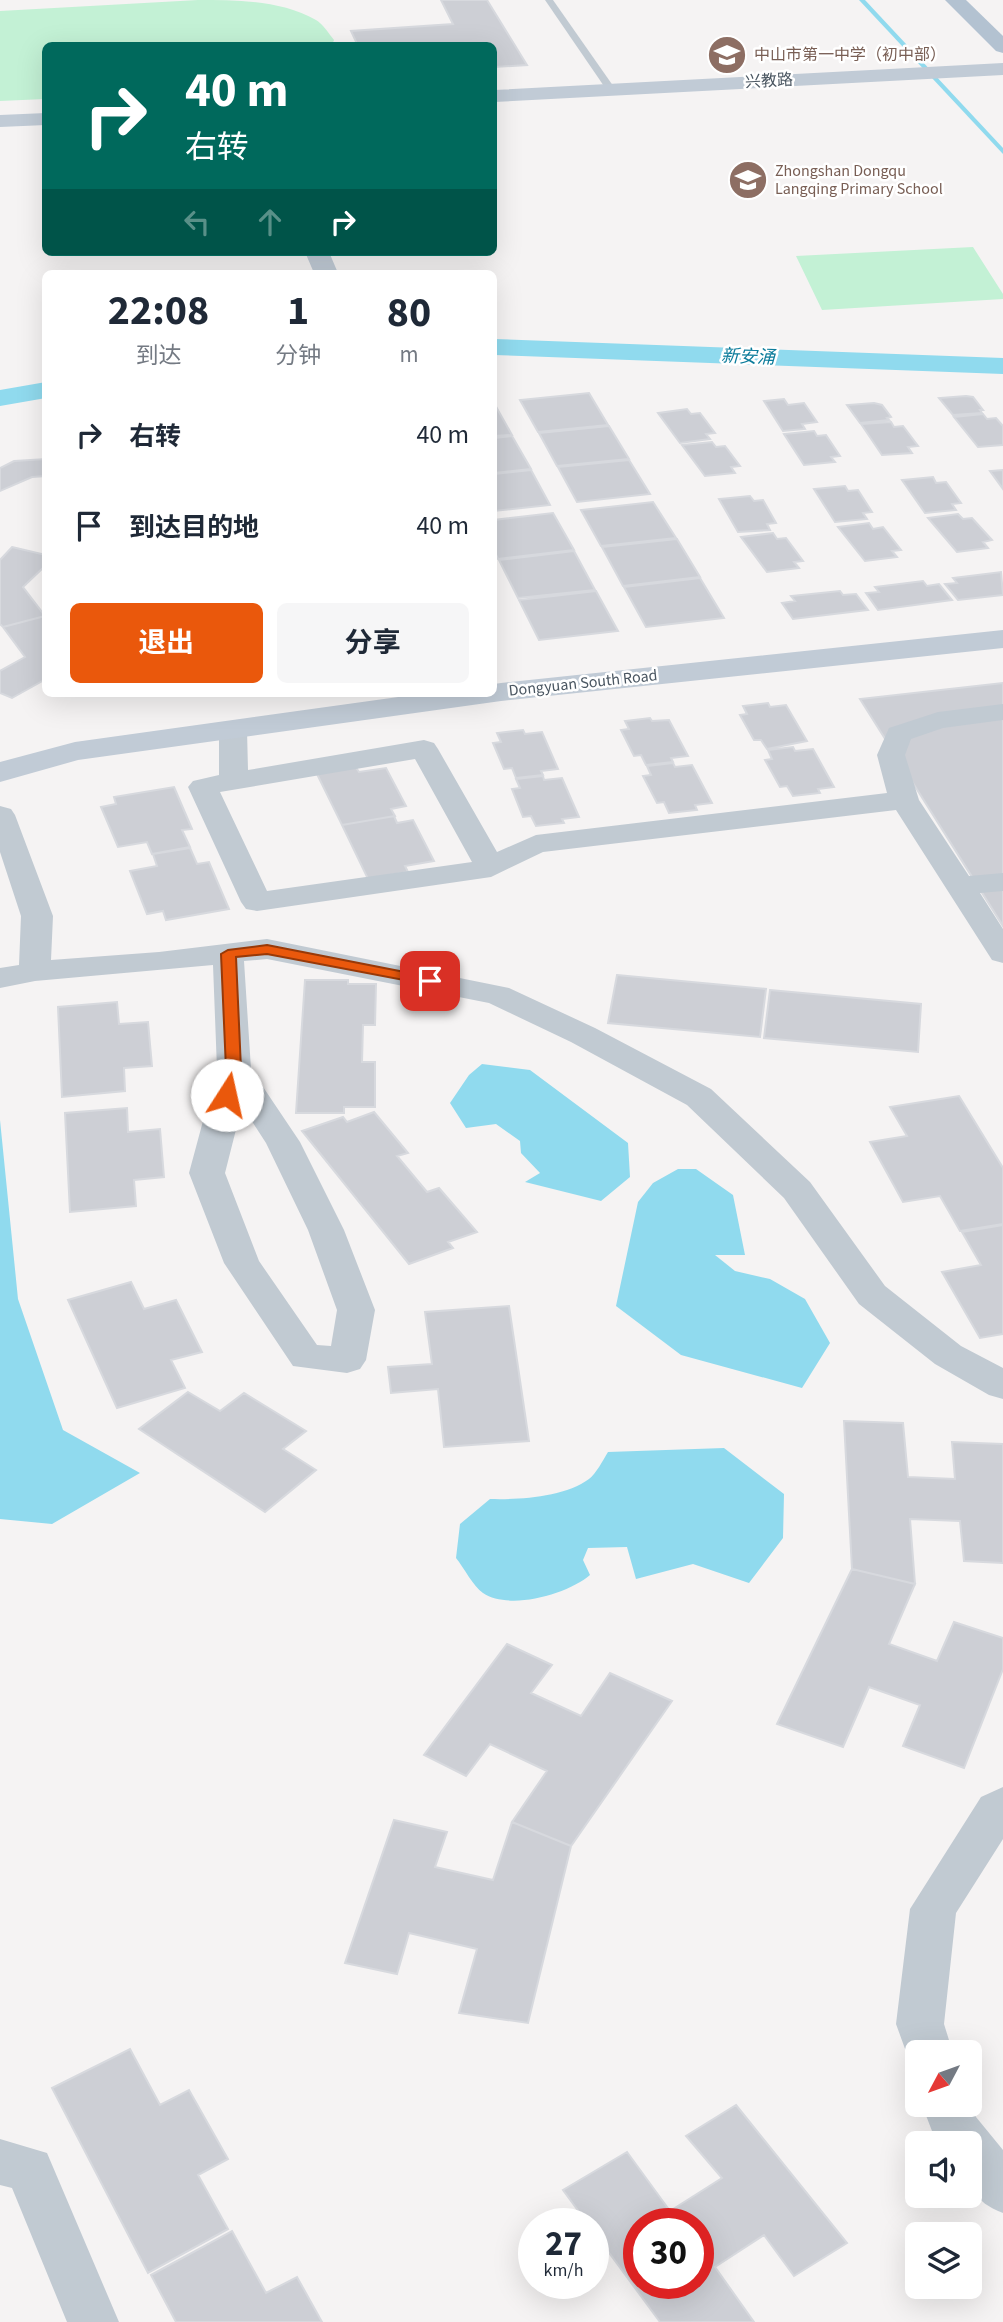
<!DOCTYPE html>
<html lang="zh">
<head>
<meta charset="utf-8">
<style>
  body { margin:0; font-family:"Source Sans 3","Noto Sans SC",sans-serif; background:#f6f6f7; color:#1f2937; height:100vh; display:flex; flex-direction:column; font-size:26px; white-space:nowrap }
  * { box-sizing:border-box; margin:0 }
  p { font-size:23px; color:#747a83 }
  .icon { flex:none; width:38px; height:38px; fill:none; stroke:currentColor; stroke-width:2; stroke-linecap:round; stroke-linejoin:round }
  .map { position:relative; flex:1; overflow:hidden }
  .sheet { position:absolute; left:42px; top:270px; width:455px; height:427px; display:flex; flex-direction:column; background:#fff; border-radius:10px; box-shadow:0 7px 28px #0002 }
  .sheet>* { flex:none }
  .banner { position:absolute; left:42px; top:42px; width:455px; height:214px; border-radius:10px; box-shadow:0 7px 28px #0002; background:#00695c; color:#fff; overflow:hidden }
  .needle { width:46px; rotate:229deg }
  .buttons { position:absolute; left:905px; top:2040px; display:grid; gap:14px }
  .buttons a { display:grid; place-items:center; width:77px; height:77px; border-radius:10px; background:#fff; box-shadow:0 7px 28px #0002; font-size:35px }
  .speed { position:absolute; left:518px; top:2208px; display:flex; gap:14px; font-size:35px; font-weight:700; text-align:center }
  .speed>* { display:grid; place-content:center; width:91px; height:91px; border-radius:50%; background:#fff; box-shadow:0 7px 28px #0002; line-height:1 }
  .speed small { font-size:18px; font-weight:400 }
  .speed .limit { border:10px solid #d22; background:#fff; color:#111 }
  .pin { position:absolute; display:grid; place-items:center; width:60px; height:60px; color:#fff; margin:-30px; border-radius:14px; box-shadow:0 4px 10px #0006 }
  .me { position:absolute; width:77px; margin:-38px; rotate:10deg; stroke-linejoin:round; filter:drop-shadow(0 0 5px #0008) }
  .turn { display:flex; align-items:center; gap:24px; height:147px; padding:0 28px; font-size:32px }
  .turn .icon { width:91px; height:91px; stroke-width:2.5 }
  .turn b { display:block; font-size:49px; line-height:60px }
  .lanes { display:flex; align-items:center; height:66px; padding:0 28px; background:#0003; justify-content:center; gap:35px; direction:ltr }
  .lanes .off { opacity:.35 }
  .eta { display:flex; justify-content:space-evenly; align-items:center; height:119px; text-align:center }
  .eta b { font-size:42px; font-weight:700; line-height:49px }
  .primary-button { display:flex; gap:14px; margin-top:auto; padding:14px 28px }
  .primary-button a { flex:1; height:80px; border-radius:10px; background:#ea580c; color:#fff; font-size:28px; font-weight:700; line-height:80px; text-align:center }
  .primary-button a+a { background:#f6f6f7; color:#1f2937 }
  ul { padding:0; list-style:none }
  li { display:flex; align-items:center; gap:21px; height:91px; padding:0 28px }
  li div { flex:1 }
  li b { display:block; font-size:26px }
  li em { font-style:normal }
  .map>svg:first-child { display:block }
  .green { fill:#c3f1d5 }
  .water { fill:#90daee }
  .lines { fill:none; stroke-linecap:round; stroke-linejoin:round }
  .stream { fill:#90daee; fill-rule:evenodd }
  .canal { fill:#90daee; fill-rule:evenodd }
  .building { fill:#cdcfd5; stroke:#d7d9de; stroke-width:2; fill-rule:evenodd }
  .lane { fill:#c1cad2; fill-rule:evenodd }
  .street { fill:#c1cad2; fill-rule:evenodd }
  .secondary { fill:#c1cbd6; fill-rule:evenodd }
  .primary { fill:#b3c2d1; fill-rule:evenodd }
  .route { fill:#ea580c; stroke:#983908; stroke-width:2 }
  .labels { text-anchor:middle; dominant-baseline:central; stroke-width:5; stroke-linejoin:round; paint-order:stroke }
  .far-education-label { font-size:16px; fill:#785e54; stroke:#fff; text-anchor:start }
  .far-street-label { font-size:16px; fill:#4a5661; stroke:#fff }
  .far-water-label { font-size:18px; font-style:italic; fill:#0c7c9b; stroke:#fff }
</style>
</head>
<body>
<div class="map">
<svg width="1003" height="2322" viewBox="0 0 1003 2322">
  <rect width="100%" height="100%" fill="#f5f3f3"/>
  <path class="green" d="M 198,0 C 237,0 281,0 316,20 C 323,24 329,34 334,40 L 332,45 L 46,46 L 45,99 L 0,101 L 0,11 Z
    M 973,247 L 1003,294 L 1003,299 L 822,310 L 796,256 Z"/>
  <path class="water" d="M 482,1064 L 530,1070 L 628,1143 L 630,1177 L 601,1201 L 525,1182 L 540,1173 L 521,1153 L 520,1141 L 496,1124 L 466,1128 L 450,1103 L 469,1075 Z
    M 0,1120 L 18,1299 L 63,1430 L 140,1473 L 52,1524 L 0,1519 Z
    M 678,1169 L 696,1169 L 733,1195 L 745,1255 L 715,1255 L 735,1271 L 770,1279 L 805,1299 L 830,1343 L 802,1388 L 681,1355 L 616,1306 L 638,1202 L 653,1183 Z
    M 724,1448 L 784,1494 L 783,1538 L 749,1583 L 693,1564 L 636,1579 L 627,1547 L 588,1548 L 583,1560 L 590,1575 C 568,1594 510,1611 483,1593 C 473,1586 464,1568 456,1558 L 460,1524 L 490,1499 C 518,1500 565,1497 589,1479 C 596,1474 603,1460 608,1452 Z"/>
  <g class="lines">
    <path class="stream" d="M 859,0 L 865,0 L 1003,148 L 1003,154 Z"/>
    <path class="canal" d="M 494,339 L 1003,358 L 1003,374 L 494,355 Z
      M 46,382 L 46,398 L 0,406 L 0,390 Z"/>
  </g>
  <path class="building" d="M 441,0 L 487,0 L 527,65 L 494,67 L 494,46 L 358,46 L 351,31 L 453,24 Z
    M 589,393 L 608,425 L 538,432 L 520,400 Z
    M 966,396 L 973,397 L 983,410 L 980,410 L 982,413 L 953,415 L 939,398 Z
    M 784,399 L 788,405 L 804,403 L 817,422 L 802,424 L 805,429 L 783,431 L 764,401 Z
    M 494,403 L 512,435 L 494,436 Z
    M 874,403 L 882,405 L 891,417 L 887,418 L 889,420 L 860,423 L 847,405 Z
    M 687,409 L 691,414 L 700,413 L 715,433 L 706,434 L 710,439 L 680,443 L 658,413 Z
    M 983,414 L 987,419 L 996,418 L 1003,426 L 1003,445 L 978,447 L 954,417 Z
    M 891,422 L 894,427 L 903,426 L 918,446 L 908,447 L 912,453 L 882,455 L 861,424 Z
    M 609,426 L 629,459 L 557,466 L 539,433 Z
    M 814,431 L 817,436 L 826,435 L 840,456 L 831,457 L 835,462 L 804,465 L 784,434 Z
    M 512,436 L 531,469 L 494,473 L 494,438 Z
    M 712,442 L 716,447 L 725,446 L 740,466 L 731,467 L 735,473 L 705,476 L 682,445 Z
    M 46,459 L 46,476 L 32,477 L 0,491 L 0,468 L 14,461 Z
    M 629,460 L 650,494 L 577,502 L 558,467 Z
    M 531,470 L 550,505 L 494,511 L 494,474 Z
    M 1003,470 L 1003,489 L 990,471 Z
    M 933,477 L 936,483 L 946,482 L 961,503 L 952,504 L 956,510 L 925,513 L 902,480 Z
    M 845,486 L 848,491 L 858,490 L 872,512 L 863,513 L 867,519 L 835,522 L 814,489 Z
    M 750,496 L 754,501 L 763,500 L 776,523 L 767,524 L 770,530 L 738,532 L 719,499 Z
    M 653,502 L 676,538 L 601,546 L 581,510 Z
    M 553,513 L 574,550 L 498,559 L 494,550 L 494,520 Z
    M 958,514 L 963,519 L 972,518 L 992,540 L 983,542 L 988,548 L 957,552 L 928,518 Z
    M 869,523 L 873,529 L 883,527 L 901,550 L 892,551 L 897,557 L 865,561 L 838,527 Z
    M 773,533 L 777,539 L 786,538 L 803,561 L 794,562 L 799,568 L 767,572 L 741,537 Z
    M 677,539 L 700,577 L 623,586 L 602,547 Z
    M 12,547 L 46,555 L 46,565 L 23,587 L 45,616 L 3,627 L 0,624 L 0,560 Z
    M 574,551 L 595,590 L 518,598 L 499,560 Z
    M 1001,572 L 1003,595 L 958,600 L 945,584 L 957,583 L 953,578 Z
    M 700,578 L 724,618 L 646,627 L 624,587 Z
    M 923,581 L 927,586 L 939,584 L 952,600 L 878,610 L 866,593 L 879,592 L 875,587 Z
    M 596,591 L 618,631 L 539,640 L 519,600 Z
    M 840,591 L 843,595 L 856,594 L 868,610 L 793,619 L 782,603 L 795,601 L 791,596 Z
    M 45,616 L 46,679 L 12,698 L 0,693 L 0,671 L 25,657 L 3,627 Z
    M 1003,683 L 1003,926 L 860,699 Z
    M 768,703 L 770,707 L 786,705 L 807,741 L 767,749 L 761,740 L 754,740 L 740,715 L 747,714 L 743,706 Z
    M 650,718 L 652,721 L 669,720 L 688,756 L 671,758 L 673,762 L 646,765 L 641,755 L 634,756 L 621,730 L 629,729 L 625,721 Z
    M 523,730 L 525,734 L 542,732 L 558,769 L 541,771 L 543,775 L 516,778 L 512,768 L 504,769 L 493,743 L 501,742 L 497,733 Z
    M 793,747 L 795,751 L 813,749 L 834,787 L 818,789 L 820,793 L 793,796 L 787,786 L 780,787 L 765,760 L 772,759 L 768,750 Z
    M 673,763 L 675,767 L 692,765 L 712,803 L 695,805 L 697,810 L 669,813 L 664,802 L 657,803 L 643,776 L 651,775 L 647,766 Z
    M 355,766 L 359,772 L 386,768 L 406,806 L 391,809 L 395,816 L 342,825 L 316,772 Z
    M 543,776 L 544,780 L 562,778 L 579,817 L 562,819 L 564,823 L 536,826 L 531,816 L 523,817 L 512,789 L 520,788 L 516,779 Z
    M 174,787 L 192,829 L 182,830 L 190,847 L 152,854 L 147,842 L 118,847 L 101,807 L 116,804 L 114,797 Z
    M 394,816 L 397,823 L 413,820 L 434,861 L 405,866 L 408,872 L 368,879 L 342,825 Z
    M 190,848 L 197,864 L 209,862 L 229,909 L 166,920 L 163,911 L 147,914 L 130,871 L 157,866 L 153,854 Z
    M 617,975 L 766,989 L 760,1037 L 608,1023 Z
    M 305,980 L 348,980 L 348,984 L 376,984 L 375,1025 L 363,1025 L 362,1062 L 375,1062 L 375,1107 L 344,1107 L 344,1113 L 296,1113 Z
    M 770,990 L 921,1004 L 918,1052 L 764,1038 Z
    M 117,1002 L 119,1024 L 148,1022 L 152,1066 L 124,1068 L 125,1091 L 62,1097 L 58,1007 Z
    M 959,1096 L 1003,1168 L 1003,1224 L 960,1231 L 940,1196 L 903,1202 L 870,1142 L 907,1136 L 890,1107 Z
    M 127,1108 L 128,1132 L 160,1129 L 164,1177 L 134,1180 L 136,1206 L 70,1212 L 65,1113 Z
    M 374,1112 L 408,1153 L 397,1156 L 427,1192 L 439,1188 L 477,1232 L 448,1242 L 453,1248 L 409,1264 L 302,1131 L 343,1117 L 347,1122 Z
    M 1003,1225 L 1003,1334 L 980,1338 L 942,1272 L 981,1265 L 962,1232 Z
    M 131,1282 L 144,1309 L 176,1300 L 202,1352 L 171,1360 L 185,1388 L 117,1408 L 68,1300 Z
    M 509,1306 L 529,1441 L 444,1447 L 438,1389 L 391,1393 L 388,1367 L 432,1364 L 425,1312 Z
    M 188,1392 L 220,1411 L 244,1393 L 306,1431 L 283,1449 L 316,1470 L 265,1512 L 139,1429 Z
    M 844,1421 L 903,1423 L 908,1477 L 955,1479 L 952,1442 L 1003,1444 L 1003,1563 L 964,1561 L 960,1521 L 910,1519 L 915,1584 L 852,1569 Z
    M 852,1569 L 915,1584 L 889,1644 L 937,1661 L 954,1622 L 1003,1638 L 1003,1669 L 964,1768 L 903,1746 L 920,1705 L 869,1687 L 843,1747 L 777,1724 Z
    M 507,1644 L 552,1665 L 531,1693 L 581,1716 L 610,1673 L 672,1701 L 571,1846 L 512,1822 L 547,1771 L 490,1744 L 466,1776 L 424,1755 Z
    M 394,1820 L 447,1832 L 435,1867 L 493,1880 L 512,1822 L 571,1846 L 528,2023 L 459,2013 L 477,1949 L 409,1933 L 397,1974 L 345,1963 Z
    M 130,2049 L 160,2105 L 189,2090 L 228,2159 L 198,2175 L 228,2229 L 148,2273 L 52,2088 Z
    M 736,2105 L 847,2243 L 794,2276 L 764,2235 L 715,2267 L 754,2322 L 660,2322 L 593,2231 L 593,2224 L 588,2224 L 563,2190 L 627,2152 L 670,2211 L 722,2178 L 686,2136 ZM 639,2224 L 698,2224 L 698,2284 L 639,2284 Z
    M 232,2231 L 266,2293 L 297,2277 L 322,2322 L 176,2322 L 151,2275 Z"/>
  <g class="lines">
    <path class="lane" d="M 545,0 L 553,0 L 616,90 L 614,92 L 608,92 Z"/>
    <path class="street" d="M 1003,704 L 1003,720 L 943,728 L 911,739 L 905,755 L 919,800 L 969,876 L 1003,873 L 1003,891 L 980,893 L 1003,929 L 1003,963 L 992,960 L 896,810 L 543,852 L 491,877 L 257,911 L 246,909 L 241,902 L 188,787 L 193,781 L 219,775 L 219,730 L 223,724 L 233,721 L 243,724 L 247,730 L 248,770 L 424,740 L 434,743 L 438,749 L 497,852 L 536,835 L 887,793 L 877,755 L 889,728 L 938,712 ZM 415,759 L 472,862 L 267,891 L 220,792 Z
      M 0,806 L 11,809 L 15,815 L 53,916 L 51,960 L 159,952 L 267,939 L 509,988 L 595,1028 L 711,1089 L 810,1182 L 885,1286 L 961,1346 L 1003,1368 L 1003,1399 L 989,1395 L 935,1364 L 859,1304 L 784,1198 L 687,1105 L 571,1042 L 489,1003 L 267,959 L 244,961 L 251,1069 L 300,1142 L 344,1230 L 375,1310 L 366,1360 L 360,1369 L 347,1373 L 293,1366 L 224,1263 L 189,1173 L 217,1069 L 213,965 L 35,981 L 0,988 L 0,968 L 19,965 L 21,916 L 0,852 ZM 242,1106 L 266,1143 L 308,1230 L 337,1310 L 331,1346 L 317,1345 L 259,1261 L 225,1173 Z
      M 1003,1787 L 1003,1839 L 956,1913 L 944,2024 L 953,2053 L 917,2053 L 917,2070 L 912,2068 L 896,2024 L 910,1909 L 981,1797 Z
      M 970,2100 L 976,2117 L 1003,2150 L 1003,2213 C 965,2198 970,2179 970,2144 L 937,2144 L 922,2105 L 970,2105 Z
      M 0,2139 L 47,2153 L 119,2322 L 67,2322 L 12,2188 L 0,2185 Z"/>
    <path class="secondary" d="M 1003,63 L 1003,75 L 494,102 L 494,90 Z
      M 46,113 L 46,125 L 0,127 L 0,115 Z
      M 305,252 L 329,252 L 338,273 L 314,273 Z
      M 1003,630 L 1003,648 L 501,701 L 78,760 L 0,782 L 0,762 L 75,742 L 427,693 L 494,693 L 494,684 L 501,683 Z"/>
    <path class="primary" d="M 945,0 L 966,0 L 1003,36 L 1003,53 L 996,51 Z"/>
  </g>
  <path class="route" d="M 267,945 L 430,977 L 438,981 L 430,985 L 267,954 L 236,957 L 241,1069 L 233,1098 L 222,1098 L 219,1095 L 226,1069 L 221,954 L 228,950 Z"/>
  <defs>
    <g id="school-disc" transform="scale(2.0125)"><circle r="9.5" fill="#8d6e63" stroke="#fff"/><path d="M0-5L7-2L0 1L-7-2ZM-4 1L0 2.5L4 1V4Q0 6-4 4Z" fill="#fff"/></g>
  </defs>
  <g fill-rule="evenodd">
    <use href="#school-disc" x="727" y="55"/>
    <use href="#school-disc" x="748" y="180"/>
  </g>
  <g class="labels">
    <g class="far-education-label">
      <text x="754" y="55">中山市第一中学（初中部）</text>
      <text x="775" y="171">Zhongshan Dongqu<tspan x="775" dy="18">Langqing Primary School</tspan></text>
    </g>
    <g class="far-street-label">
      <text transform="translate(769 81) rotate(-3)">兴教路</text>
      <text transform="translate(583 683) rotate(-6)">Dongyuan South Road</text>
    </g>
    <g class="far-water-label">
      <text transform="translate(748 357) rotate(2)">新安涌</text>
    </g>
  </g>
</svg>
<div class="buttons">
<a><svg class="needle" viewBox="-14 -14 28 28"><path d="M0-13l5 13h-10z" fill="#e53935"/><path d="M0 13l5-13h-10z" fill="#747a83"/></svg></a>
<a><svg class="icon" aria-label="sound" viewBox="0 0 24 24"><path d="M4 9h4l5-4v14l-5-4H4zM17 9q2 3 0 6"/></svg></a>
<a><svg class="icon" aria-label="layers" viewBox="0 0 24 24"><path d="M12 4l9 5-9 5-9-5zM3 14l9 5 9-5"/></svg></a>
</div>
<div class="speed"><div>27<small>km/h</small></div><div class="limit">30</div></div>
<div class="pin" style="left:430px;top:981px;background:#d93025"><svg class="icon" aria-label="arrive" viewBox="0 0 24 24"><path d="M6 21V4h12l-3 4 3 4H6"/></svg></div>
<svg class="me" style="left:227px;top:1095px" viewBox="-20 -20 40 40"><circle r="19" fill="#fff"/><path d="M0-13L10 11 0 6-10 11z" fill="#ea580c"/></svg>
<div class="banner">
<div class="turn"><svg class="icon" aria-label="right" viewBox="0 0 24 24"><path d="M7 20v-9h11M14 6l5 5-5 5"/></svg><div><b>40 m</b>右转</div></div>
<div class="lanes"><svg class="icon off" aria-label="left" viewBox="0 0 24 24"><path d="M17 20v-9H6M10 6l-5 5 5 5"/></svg><svg class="icon off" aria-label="ahead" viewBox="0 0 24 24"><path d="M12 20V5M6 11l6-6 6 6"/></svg><svg class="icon" aria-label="right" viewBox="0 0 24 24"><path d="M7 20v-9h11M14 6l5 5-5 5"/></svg></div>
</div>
<section class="sheet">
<div class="eta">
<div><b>22:08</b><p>到达</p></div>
<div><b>1</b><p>分钟</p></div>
<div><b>80</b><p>m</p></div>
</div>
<ul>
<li><svg class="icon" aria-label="right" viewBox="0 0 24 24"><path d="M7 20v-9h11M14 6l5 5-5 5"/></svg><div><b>右转</b></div><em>40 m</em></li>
<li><svg class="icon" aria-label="arrive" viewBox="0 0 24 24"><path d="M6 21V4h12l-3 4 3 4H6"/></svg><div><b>到达目的地</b></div><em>40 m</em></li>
</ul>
<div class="primary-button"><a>退出</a><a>分享</a></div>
</section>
</div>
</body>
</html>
